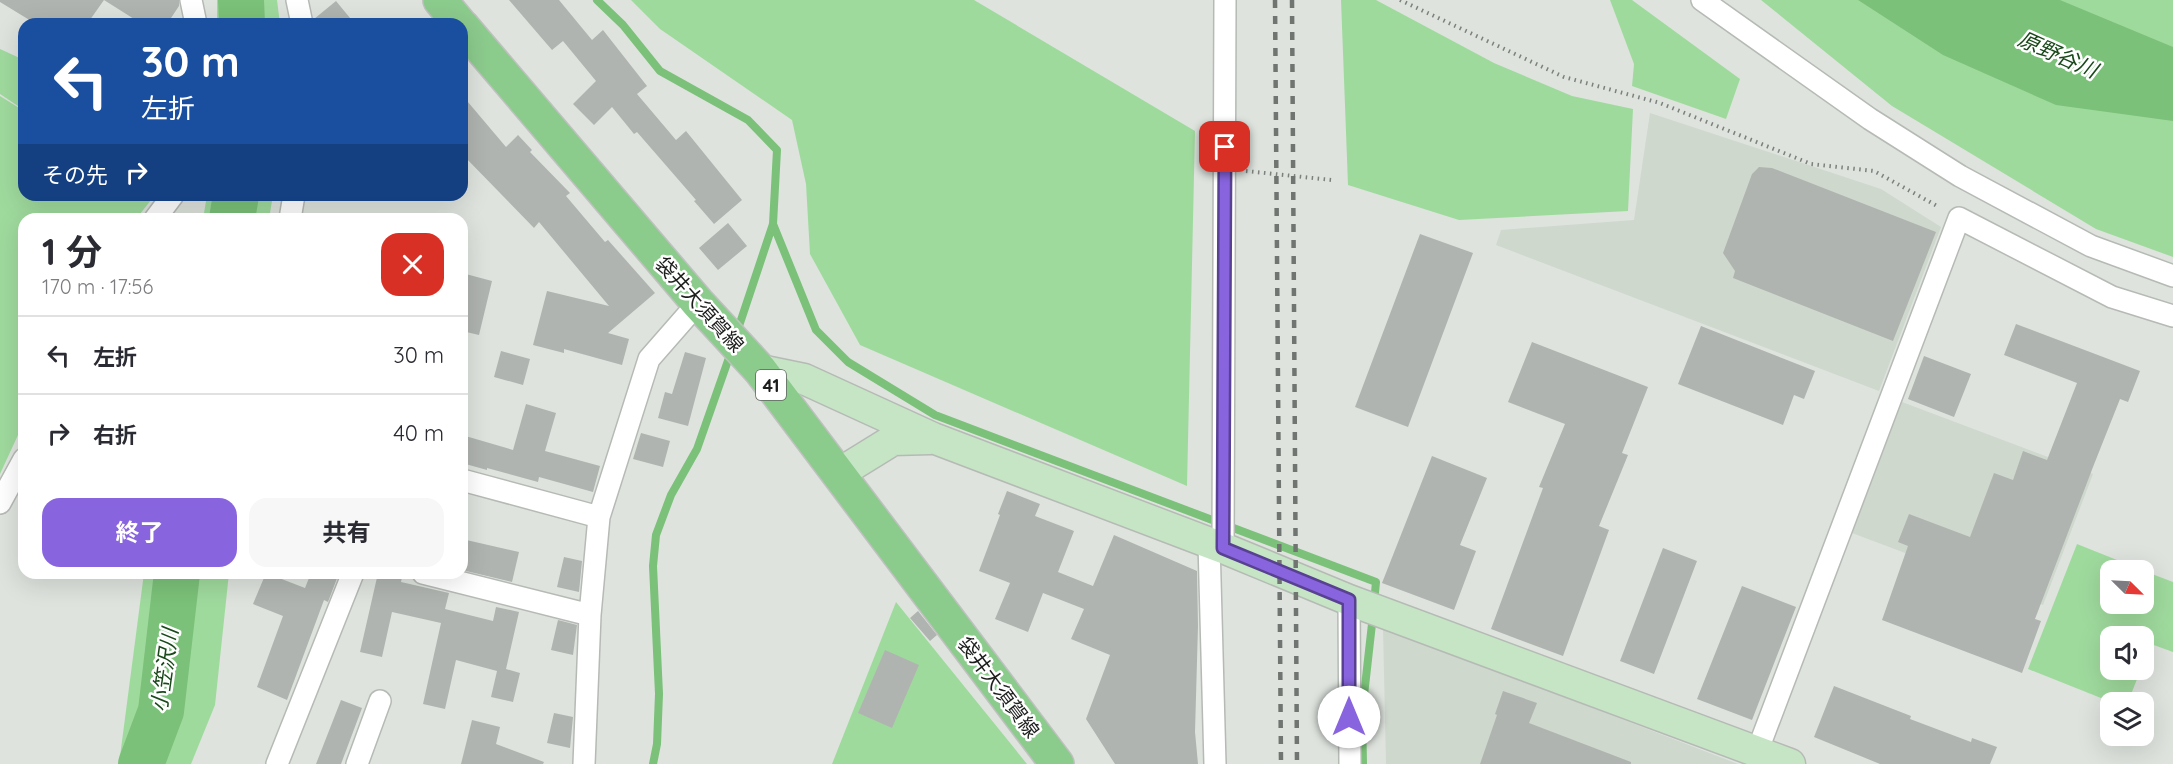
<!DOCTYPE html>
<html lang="ja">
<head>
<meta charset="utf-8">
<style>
  body { margin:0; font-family:Quicksand,"Noto Sans JP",sans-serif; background:#f7f7f7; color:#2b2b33; height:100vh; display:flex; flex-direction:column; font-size:22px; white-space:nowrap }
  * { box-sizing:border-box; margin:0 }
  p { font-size:20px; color:#7c7c81 }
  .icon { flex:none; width:33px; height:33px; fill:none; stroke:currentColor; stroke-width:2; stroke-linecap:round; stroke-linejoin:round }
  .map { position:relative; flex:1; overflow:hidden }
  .side { position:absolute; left:18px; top:213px; width:450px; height:366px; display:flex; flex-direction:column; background:#fff; border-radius:18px; box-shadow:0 6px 24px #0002 }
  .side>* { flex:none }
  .hud { position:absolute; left:18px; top:18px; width:450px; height:183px; border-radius:18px; box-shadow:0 6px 24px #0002; background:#1a4fa0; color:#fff; overflow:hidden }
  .needle { width:39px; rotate:114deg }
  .buttons { position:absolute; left:2100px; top:560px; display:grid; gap:12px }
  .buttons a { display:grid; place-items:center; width:54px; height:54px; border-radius:12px; background:#fff; box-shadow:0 6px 24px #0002; font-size:30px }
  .pin { position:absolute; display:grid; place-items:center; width:51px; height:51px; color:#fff; margin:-26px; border-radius:12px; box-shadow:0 3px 9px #0006 }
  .me { position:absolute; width:66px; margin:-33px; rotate:0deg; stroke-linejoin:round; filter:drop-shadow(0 0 4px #0008) }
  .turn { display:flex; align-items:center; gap:21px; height:126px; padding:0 24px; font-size:27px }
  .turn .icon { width:78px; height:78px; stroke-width:2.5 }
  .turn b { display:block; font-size:42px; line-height:51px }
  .then { display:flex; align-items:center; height:57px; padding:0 24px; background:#0003; gap:12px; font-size:22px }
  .round { display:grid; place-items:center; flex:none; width:63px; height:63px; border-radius:18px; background:#f7f7f7 }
  .summary { display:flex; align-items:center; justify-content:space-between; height:102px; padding:0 24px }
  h1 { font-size:36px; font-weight:700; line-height:45px }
  .button { display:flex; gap:12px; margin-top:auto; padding:12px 24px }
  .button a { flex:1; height:69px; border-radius:18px; background:#8864df; color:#fff; font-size:24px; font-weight:700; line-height:69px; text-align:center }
  .button a+a { background:#f7f7f7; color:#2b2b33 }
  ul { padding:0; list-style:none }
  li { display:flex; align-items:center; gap:18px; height:78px; padding:0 24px; border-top:2px solid #e1e1e2 }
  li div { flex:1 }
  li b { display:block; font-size:22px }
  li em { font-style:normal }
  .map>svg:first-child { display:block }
  .built { fill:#ced8cd }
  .green { fill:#9fda9d }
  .water { fill:#7bc179 }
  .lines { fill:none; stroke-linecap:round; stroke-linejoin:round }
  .stream { stroke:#7bc179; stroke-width:8 }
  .river { stroke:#7bc179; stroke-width:46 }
  .building { fill:#b0b4b0 }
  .street-casing { stroke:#b6bab5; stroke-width:24 }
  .secondary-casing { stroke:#b6bab5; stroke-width:33 }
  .primary-casing { stroke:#bfc0bf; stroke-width:36 }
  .path { stroke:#7d817d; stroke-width:4; stroke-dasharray:1.5 4.5; stroke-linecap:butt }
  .street { stroke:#fff; stroke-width:21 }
  .secondary { stroke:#c5e5c5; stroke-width:30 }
  .primary { stroke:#8bcb8c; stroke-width:33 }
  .rail { stroke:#717571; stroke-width:4.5; stroke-dasharray:8 8; stroke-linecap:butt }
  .route-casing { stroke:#584191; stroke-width:15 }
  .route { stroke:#8864df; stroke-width:10 }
  .labels { text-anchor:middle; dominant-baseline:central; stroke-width:5; stroke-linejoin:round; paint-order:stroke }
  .shield { fill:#fff; stroke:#606260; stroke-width:1.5 }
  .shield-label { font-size:18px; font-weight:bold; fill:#1c1e1c }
  .street-label { font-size:20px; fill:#1c1e1c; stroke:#fff }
  .water-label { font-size:21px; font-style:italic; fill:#19491a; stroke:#fff }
</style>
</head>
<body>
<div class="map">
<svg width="2173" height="764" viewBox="0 0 2173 764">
  <rect width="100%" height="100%" fill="#dee3de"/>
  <path class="built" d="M 1650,113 L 1881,189 L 1941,227 L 1879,391 L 1496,245 L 1501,230 L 1634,220 Z
    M 1902,402 L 2093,474 L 2043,605 L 1852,533 Z
    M 1383,627 L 1738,764 L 1386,764 Z"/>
  <path class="green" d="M 217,0 L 277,0 L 280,24 L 217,24 Z
    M 631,0 L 974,0 L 1195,131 L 1187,486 L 860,345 L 810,254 L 806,184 L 792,120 L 660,29 Z
    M 1341,0 L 1376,0 L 1494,63 L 1572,96 L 1633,109 L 1628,211 L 1459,220 L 1348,185 Z
    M 1610,0 L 1632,0 L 1740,79 L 1726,119 L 1632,86 L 1634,64 Z
    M 1761,0 L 2173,0 L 2173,257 L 2096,229 L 1892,106 Z
    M 0,49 L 24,60 L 24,110 L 0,94 Z
    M 0,96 L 24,111 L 24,195 L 155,195 L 136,219 L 24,219 L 24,258 L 19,261 L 24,259 L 24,422 L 0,474 Z
    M 207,195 L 273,195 L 269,219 L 203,219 Z
    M 2077,544 L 2142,570 L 2110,570 L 2110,603 L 2144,603 L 2144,571 L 2173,582 L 2173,652 L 2151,644 L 2144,663 L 2144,636 L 2110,636 L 2110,669 L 2141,669 L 2128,702 L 2111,702 L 2028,669 Z
    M 144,573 L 229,573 L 215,705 L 191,764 L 119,764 Z
    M 896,602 L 1027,764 L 832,764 Z"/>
  <path class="water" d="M 1858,0 L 2060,0 L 2173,47 L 2173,121 L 2056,105 L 1943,55 Z"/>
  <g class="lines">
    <path class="stream" d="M 597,0 L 623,25 L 660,71 L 748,120 L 777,150 L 773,224 L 737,332
      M 773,224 L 816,330 L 848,362 L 935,415 L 1376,582 L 1374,603
      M 653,764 L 657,744 L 659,694 L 653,566 L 656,535 L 671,495 L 697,449 L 731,352
      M 1363,764 L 1362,713 L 1373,615"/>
    <path class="river" d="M 241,0 L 242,24
      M 232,219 L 236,195
      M 141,764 L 161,711 L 177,573"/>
  </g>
  <path class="building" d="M 0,0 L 104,0 L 87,24 L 36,24 L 0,2 Z
    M 104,0 L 179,0 L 179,6 L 167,24 L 142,24 Z
    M 509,0 L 559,0 L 592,40 L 603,30 L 647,86 L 637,94 L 676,140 L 686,131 L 742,200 L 714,224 L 694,201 L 696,200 L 637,132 L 634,134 L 612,107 L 594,125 L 573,104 L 596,81 L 563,41 L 552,50 Z
    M 336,1 L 355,24 L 314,24 L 314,19 Z
    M 462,95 L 506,147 L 518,135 L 532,150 L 530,152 L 570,193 L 566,196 L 605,242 L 608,240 L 655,293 L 608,333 L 629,339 L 622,365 L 564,349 L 564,353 L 533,345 L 547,291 L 609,306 L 539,222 L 534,228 L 462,154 Z
    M 1759,167 L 1772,168 L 1936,232 L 1893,341 L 1733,278 L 1735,271 L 1723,253 L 1752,174 Z
    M 728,223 L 747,246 L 718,270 L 699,248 Z
    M 1420,234 L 1473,253 L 1408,427 L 1355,407 Z
    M 462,273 L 492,281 L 479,335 L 462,331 Z
    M 2016,324 L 2140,371 L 2128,402 L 2120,399 L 2093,467 L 2035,619 L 2041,621 L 2022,673 L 1882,620 L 1908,546 L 1898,542 L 1909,514 L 1970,537 L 1994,473 L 2013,480 L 2023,451 L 2047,460 L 2077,383 L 2004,355 Z
    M 1701,326 L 1815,371 L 1804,399 L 1794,395 L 1783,425 L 1678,384 Z
    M 1532,342 L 1648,387 L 1622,453 L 1628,455 L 1599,526 L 1609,530 L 1563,656 L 1491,629 L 1543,488 L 1539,487 L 1565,424 L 1508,402 Z
    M 501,351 L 530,359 L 523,385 L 494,377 Z
    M 685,352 L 706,358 L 688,426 L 658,418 L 665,392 L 672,394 Z
    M 1924,356 L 1971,374 L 1954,417 L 1908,399 Z
    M 526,404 L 556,413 L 545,451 L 600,466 L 593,492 L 539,477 L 538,482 L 487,468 L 487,470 L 462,463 L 462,435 L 513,450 Z
    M 641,433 L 670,441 L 663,467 L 633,459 Z
    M 1432,456 L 1487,478 L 1460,545 L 1476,551 L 1454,610 L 1382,583 Z
    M 1007,491 L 1040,504 L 1035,516 L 1074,531 L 1058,572 L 1093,586 L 1114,535 L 1197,571 L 1198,626 L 1195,732 L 1198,764 L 1115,764 L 1086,719 L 1110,655 L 1071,639 L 1084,609 L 1043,593 L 1028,632 L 995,619 L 1010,583 L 979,571 L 1000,515 L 998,514 Z
    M 462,539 L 519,552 L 512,582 L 462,570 Z
    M 1663,548 L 1697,561 L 1654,674 L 1620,661 Z
    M 564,557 L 582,561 L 579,592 L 557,587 Z
    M 266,573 L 305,588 L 311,573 L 339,573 L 328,602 L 324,600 L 287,700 L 257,687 L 283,616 L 253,604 Z
    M 378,573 L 402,577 L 401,582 L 449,593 L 445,609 L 493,621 L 496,607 L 519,612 L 506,669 L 520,673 L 513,702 L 491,697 L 497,671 L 456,660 L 445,709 L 423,704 L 441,623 L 392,612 L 382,657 L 360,652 Z
    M 1742,586 L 1796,607 L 1752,720 L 1697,699 Z
    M 918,611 L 937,635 L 930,641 L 910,618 Z
    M 558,620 L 577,625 L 573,655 L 551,650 Z
    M 885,650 L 919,665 L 892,728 L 858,713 Z
    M 1834,686 L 1911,716 L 1910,719 L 1971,742 L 1972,738 L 1997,747 L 1990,764 L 1880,764 L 1814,737 Z
    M 1503,691 L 1537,703 L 1529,723 L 1631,762 L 1631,764 L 1480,764 L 1497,715 L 1495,714 Z
    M 341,700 L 362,708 L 341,764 L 316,764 Z
    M 554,713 L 573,717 L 570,748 L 547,743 Z
    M 472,720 L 500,727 L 496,744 L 544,762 L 543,764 L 461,764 Z"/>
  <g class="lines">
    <g class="street-casing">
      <path id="street" d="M 191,0 L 196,24
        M 297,0 L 302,24
        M 1702,0 L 1870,119 L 1960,176 L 2091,246 L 2173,276
        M 155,219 L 173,195
        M 290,219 L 294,195
        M 462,480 L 599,517
        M 0,503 L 24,459
        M 1209,543 L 1215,764
        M 1223,548 L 1225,0
        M 423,573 L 590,615
        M 1349,600 L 1350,764
        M 1757,752 L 1959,218 L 2112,297 L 2173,316
        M 277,764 L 353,573
        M 357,764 L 380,701
        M 584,764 L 590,615 L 599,517 L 649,359 L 698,303"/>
    </g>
    <g class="secondary-casing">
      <path id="secondary" d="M 760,370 L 804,379 L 933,438 L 1223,548 L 1349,600 L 1790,764
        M 838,474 L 893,440 L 930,439"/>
    </g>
    <g class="primary-casing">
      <path id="primary" d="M 440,0 L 460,24
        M 462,26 L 698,303 L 760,370 L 1057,764"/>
    </g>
    <path class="path" d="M 1400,0 L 1564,77 L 1660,103 L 1811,164 L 1874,171 L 1939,207
      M 1246,171 L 1332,180"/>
    <use href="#street" class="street"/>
    <use href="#secondary" class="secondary"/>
    <use href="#primary" class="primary"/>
    <path class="rail" d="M 1275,0 L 1281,764
      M 1292,0 L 1297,764"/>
  </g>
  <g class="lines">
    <g class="route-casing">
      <path id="route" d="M 1225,147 L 1223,548 L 1349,600 L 1349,717"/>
    </g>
    <use href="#route" class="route"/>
  </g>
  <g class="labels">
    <rect class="shield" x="756" y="370" width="30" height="30" rx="4.5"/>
    <g class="shield-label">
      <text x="771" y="385">41</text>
    </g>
    <g class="street-label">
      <text transform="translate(700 304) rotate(48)">袋井大須賀線</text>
      <text transform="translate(999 687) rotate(53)">袋井大須賀線</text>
    </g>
    <g class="water-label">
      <text transform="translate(2058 54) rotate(24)">原野谷川</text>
      <text transform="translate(164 670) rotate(-82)">小笠沢川</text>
    </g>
  </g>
</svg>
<div class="buttons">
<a><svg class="needle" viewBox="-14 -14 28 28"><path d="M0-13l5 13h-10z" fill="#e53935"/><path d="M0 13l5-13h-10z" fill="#7c7c81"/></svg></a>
<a><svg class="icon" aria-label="sound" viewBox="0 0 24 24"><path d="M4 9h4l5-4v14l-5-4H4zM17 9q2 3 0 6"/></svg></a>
<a><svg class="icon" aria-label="layers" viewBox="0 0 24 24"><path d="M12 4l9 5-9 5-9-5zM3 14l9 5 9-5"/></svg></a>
</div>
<div class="pin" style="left:1225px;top:147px;background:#d93025"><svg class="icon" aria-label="arrive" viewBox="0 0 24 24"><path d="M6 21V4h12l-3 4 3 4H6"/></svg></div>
<svg class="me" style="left:1349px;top:717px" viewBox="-20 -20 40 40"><circle r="19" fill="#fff"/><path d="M0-13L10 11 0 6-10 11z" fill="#8864df"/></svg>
<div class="hud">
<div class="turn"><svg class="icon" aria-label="left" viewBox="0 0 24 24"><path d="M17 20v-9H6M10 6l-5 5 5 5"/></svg><div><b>30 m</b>左折</div></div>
<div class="then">その先<svg class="icon" aria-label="right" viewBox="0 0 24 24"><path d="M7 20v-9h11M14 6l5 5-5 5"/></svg></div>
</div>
<section class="side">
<div class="summary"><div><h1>1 分</h1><p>170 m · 17:56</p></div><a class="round" style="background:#d93025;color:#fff"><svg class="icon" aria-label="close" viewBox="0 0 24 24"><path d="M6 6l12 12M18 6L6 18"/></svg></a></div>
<ul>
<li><svg class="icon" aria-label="left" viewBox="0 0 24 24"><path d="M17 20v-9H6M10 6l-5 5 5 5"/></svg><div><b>左折</b></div><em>30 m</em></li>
<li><svg class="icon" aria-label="right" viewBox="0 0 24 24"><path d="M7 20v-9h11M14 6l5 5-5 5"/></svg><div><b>右折</b></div><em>40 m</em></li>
</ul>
<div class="button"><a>終了</a><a>共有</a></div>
</section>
</div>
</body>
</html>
